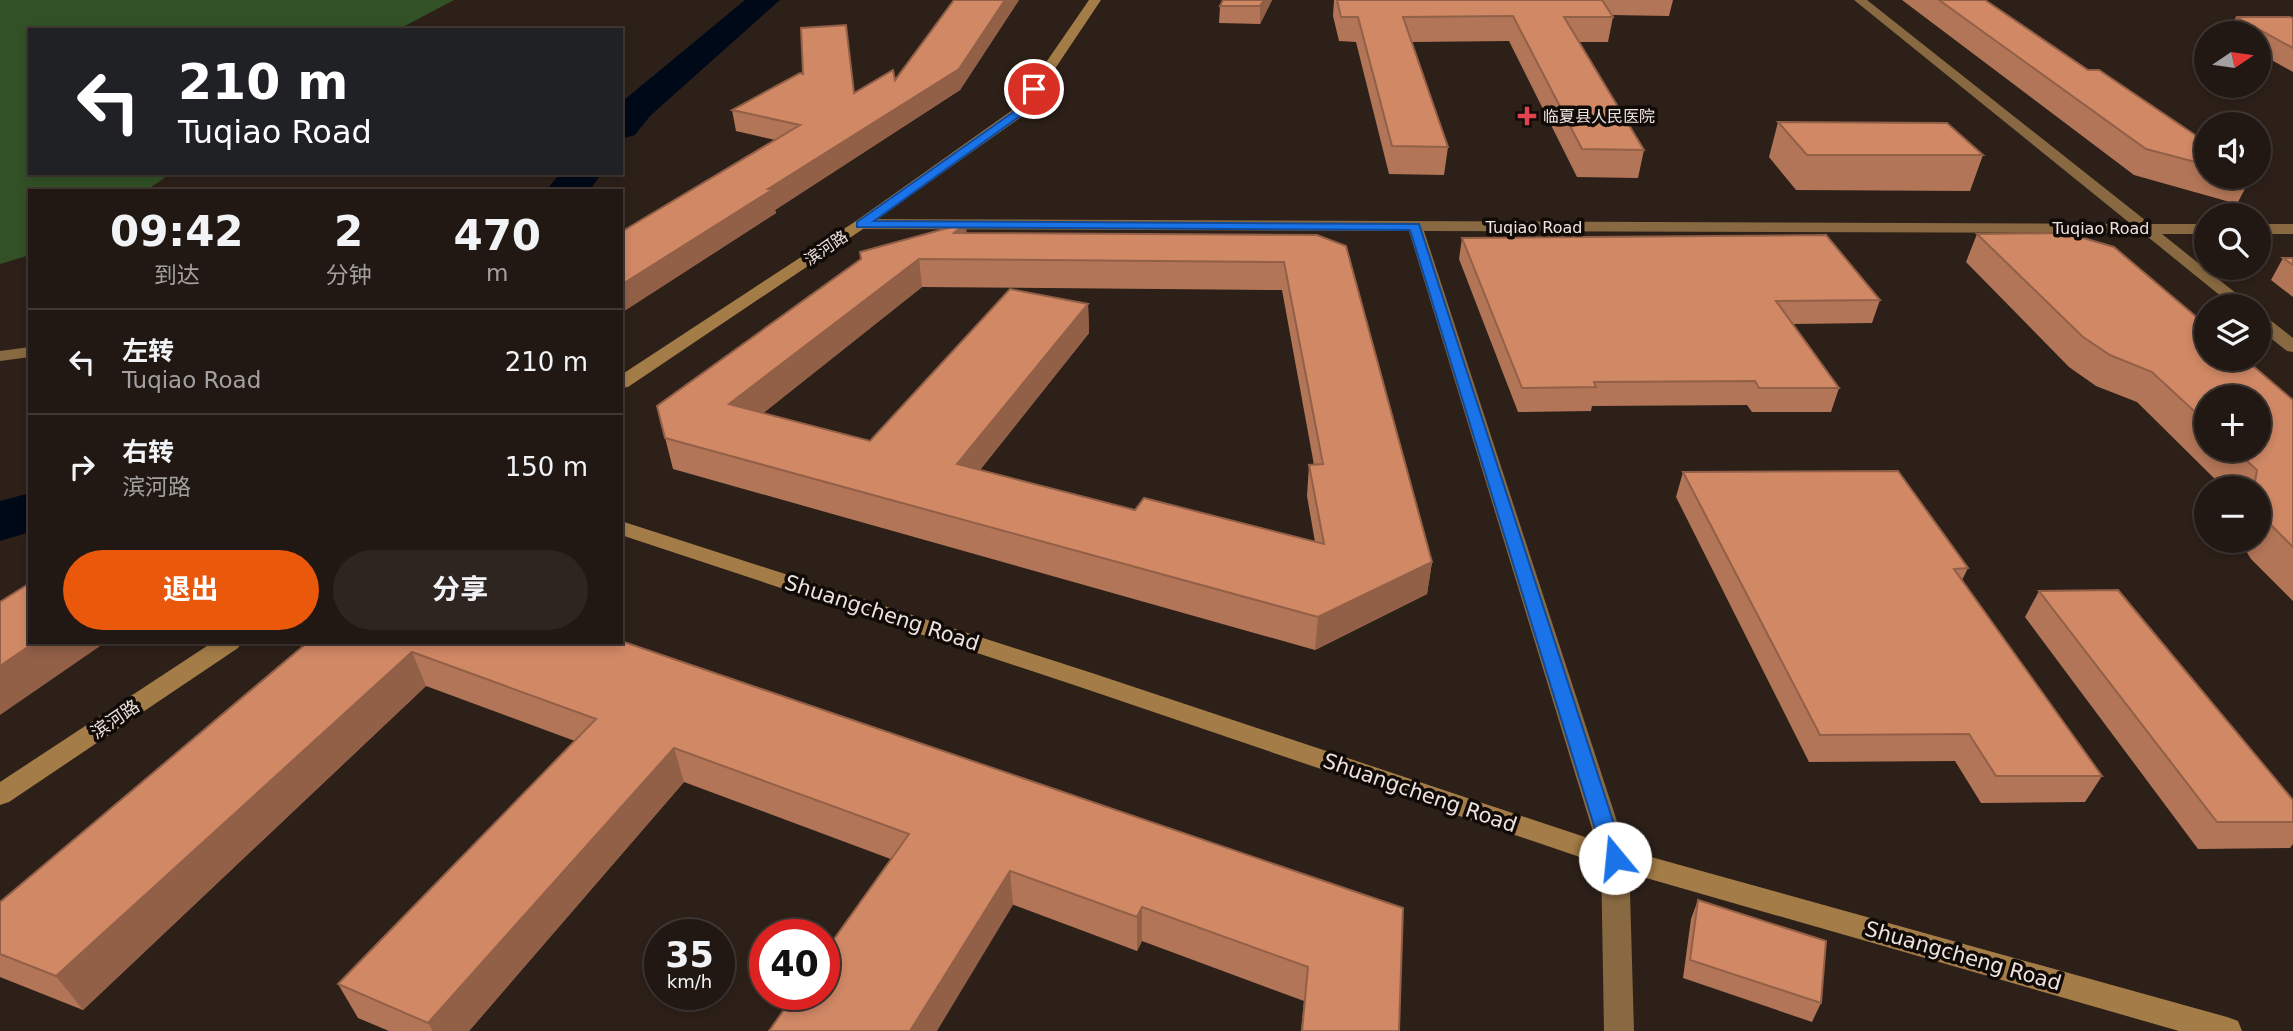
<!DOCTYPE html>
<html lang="zh">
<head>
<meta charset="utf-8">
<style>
  body { margin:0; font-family:"DejaVu Sans","Noto Sans SC",sans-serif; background:#2e2521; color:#f1f3f6; height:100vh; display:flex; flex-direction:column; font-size:26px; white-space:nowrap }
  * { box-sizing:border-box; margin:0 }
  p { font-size:23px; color:#a2a0a0 }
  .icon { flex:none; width:38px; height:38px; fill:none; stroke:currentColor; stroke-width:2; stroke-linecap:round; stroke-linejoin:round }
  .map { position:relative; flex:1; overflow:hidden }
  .details { position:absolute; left:28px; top:189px; width:595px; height:455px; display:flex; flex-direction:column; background:#221813; border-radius:0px; box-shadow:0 4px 10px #0003,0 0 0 2px #3f3733 }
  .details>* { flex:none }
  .banner { position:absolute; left:28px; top:28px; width:595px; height:147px; border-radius:0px; box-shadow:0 4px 10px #0003,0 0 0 2px #3f3733; background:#202124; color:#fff; overflow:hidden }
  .needle { width:46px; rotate:77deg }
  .buttons { position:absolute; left:2194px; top:21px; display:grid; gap:14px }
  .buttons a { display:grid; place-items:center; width:77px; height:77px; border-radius:50%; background:#221813; box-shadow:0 4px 10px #0003,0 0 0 2px #3f3733; font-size:35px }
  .speed { position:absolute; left:644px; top:919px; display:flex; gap:14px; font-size:35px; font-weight:700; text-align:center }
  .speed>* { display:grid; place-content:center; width:91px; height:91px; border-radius:50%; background:#221813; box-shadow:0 4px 10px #0003,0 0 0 2px #3f3733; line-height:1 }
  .speed small { font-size:18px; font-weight:400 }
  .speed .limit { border:10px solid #d22; background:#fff; color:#111 }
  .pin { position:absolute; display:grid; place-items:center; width:60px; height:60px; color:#fff; margin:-30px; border:4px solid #fff; border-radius:50%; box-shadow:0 2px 7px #0007 }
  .me { position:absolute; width:77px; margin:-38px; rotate:343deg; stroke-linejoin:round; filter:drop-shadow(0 0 5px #0008) }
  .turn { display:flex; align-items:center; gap:24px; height:147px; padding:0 35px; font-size:32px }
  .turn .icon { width:91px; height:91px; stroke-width:2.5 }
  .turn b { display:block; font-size:49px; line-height:60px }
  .eta { display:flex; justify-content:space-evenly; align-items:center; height:119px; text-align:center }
  .eta b { font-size:42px; font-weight:700; line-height:49px }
  .action { display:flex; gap:14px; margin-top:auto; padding:14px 35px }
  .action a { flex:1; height:80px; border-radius:42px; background:#ea580c; color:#fff; font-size:28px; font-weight:700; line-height:80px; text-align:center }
  .action a+a { background:#2e2521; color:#f1f3f6 }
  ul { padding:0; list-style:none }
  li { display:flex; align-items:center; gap:21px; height:105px; padding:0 35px; border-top:2px solid #3f3733 }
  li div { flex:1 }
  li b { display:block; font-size:26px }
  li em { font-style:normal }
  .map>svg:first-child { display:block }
  .green { fill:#325126 }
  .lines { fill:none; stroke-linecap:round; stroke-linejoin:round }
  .river { fill:#000918; fill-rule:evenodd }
  .secondary { fill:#886941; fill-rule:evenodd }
  .primary { fill:#a47c47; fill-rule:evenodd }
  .wall { fill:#b37557; fill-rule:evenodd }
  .shaded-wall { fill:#925f47 }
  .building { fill:#d08865; stroke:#925f47; stroke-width:2; fill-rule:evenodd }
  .route { fill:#1a73e8; stroke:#114b97; stroke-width:2 }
  .health-dot { fill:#e0444e; stroke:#110b08; stroke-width:2.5 }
  .labels { text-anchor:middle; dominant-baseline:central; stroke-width:7; stroke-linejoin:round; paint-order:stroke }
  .far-poi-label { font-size:16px; fill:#ede3df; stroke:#110b08; text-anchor:start }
  .far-street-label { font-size:16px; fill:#ede3df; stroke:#110b08 }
  .street-label { font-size:18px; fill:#ede3df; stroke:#110b08 }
  .near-street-label { font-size:21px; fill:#ede3df; stroke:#110b08 }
</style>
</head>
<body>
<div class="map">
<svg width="2293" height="1031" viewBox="0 0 2293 1031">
  <rect width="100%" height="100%" fill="#2d2019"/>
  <path class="green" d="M 0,0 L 454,0 L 397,30 L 30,30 L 30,173 L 172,173 L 145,191 L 30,191 L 30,255 L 0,264 Z"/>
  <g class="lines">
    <path class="river" d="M 745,0 L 780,0 L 650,116 L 635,135 L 621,139 L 621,103 L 624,100 Z
      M 560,173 L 602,173 L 589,191 L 546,191 Z
      M 30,493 L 30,532 L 0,541 L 0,501 Z"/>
    <path class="secondary" d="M 1854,0 L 1867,0 L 2150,224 L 2207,224 L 2207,234 L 2162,234 L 2252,306 L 2233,306 L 2143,233 L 1424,231 L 1629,858 L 1634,1031 L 1604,1031 L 1601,858 L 1409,231 L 861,229 L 853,224 L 861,219 L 2131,224 Z
      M 2259,224 L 2293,224 L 2293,234 L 2259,234 Z
      M 2259,315 L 2265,316 L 2293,338 L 2293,352 L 2287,351 L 2259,329 Z
      M 30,347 L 30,357 L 0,361 L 0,351 Z"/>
    <path class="primary" d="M 1089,0 L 1101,0 L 1024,115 L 866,227 L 628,387 L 621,388 L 621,375 L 856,221 L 1014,109 Z
      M 621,521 L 1095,674 L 1615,847 L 2227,1017 L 2238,1021 L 2242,1031 L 2179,1031 L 1615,869 L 1077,686 L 621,535 Z
      M 213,642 L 242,642 L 238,648 L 9,802 L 0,805 L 0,782 Z"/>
  </g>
  <path class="wall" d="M 1019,0 L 960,90 L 775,210 L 776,213 L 621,313 L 775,140 L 736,131 L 732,110 L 854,93 L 895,80 Z
    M 1272,0 L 1260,24 L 1219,23 L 1220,6 Z
    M 1334,0 L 1673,0 L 1669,16 L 1612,15 L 1613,17 L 1608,42 L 1579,42 L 1644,150 L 1638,178 L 1577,177 L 1509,41 L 1412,42 L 1448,147 L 1444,175 L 1389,174 L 1356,42 L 1339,41 L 1333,16 Z
    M 1902,0 L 1985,0 L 2088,70 L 2207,143 L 2207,177 L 2251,177 L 2237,204 L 2134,175 Z
    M 2236,17 L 2293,18 L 2293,72 L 2259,53 L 2259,33 L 2228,33 Z
    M 1778,122 L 1983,155 L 1970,191 L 1796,190 L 1769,157 Z
    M 967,233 L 1317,235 L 1432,562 L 1427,594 L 1315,650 L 673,469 L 657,406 L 861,259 ZM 922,287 L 1282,290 L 1314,465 L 1309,465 L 1307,496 L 1315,542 L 1135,510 L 980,470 L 1089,333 L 1088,304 L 870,441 L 763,413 Z
    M 1977,234 L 2293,400 L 2293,601 L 2251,559 L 2240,541 L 2259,541 L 2259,488 L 2224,488 L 2137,402 L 2096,386 L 2069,367 L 1966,262 ZM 2207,397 L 2259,450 L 2207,450 Z
    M 1462,238 L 1880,300 L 1872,323 L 1793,324 L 1839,388 L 1831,412 L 1752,412 L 1747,405 L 1592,406 L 1591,411 L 1518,412 L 1459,259 Z
    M 2283,258 L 2293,258 L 2293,297 L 2271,280 Z
    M 1683,472 L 1968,568 L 1962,580 L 2102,776 L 2085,802 L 1981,803 L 1955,761 L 1809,762 L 1676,497 Z
    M 2039,591 L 2293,800 L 2293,844 L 2290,848 L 2198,849 L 2025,617 Z
    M 308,642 L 621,642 L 1403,908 L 1399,1031 L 1301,1031 L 1304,1001 L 1142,941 L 1137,951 L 684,782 L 469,1031 L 389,1031 L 358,1018 L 338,984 L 575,741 L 426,686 L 83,1010 L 0,977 L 0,902 Z
    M 1698,900 L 1821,1003 L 1812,1022 L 1683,978 L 1691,919 Z"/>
  <path class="shaded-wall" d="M 1005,0 L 1019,0 L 960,90 L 775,210 L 776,213 L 621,313 L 621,285 L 768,189 Z
    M 1264,0 L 1272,0 L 1260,24 L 1260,6 Z
    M 966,223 L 968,250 L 954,233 Z
    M 919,259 L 922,287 L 736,435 L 729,404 Z
    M 1088,304 L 1089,333 L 960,495 L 957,464 Z
    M 1432,562 L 1427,594 L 1315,650 L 1318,617 Z
    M 35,642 L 106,642 L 0,715 L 0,666 Z
    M 412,652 L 426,686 L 83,1010 L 56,976 Z
    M 674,748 L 684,782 L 469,1031 L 433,1031 L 428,1023 Z
    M 1010,871 L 1013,905 L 937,1031 L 910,1031 Z
    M 1142,907 L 1142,941 L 1137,951 L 1137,917 Z"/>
  <path class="building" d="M 954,0 L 1005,0 L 959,69 L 768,189 L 772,190 L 621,285 L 621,232 L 800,125 L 732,110 L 800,73 L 803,74 L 801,28 L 846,25 L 854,93 L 893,70 L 895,80 Z
    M 1223,0 L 1264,0 L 1260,6 L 1220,6 Z
    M 1337,0 L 1602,0 L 1613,17 L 1564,17 L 1644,150 L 1582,149 L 1513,16 L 1403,17 L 1448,147 L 1392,146 L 1358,17 L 1341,17 Z
    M 1939,0 L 1985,0 L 2088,70 L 2099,70 L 2207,143 L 2207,165 L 2146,149 Z
    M 2236,17 L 2290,17 L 2293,18 L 2293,48 Z
    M 1778,122 L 1947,123 L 1983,155 L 1807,155 Z
    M 966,223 L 954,233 L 1317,235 L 1346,246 L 1432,562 L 1318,617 L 665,438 L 657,406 L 861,259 L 860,252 ZM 919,259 L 1284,262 L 1323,464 L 1309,465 L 1324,544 L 1144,498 L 1135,510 L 957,464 L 1088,304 L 1010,289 L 870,441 L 729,404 Z
    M 2066,233 L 2114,247 L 2207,326 L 2207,359 L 2245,359 L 2293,400 L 2293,547 L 2272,526 L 2259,507 L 2259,488 L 2254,488 L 2257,470 L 2235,450 L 2259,450 L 2259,397 L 2207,397 L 2207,423 L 2152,372 L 2110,355 L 2083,337 L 1977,234 Z
    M 1826,235 L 1880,300 L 1776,301 L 1839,388 L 1759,388 L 1755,381 L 1594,382 L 1596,387 L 1522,388 L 1462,238 Z
    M 2283,258 L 2293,258 L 2293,265 Z
    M 1898,471 L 1968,568 L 1954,569 L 2102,776 L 1996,776 L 1969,734 L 1820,735 L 1683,472 Z
    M 30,583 L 30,642 L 35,642 L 0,666 L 0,602 Z
    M 2118,590 L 2293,800 L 2293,822 L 2217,822 L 2039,591 Z
    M 621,641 L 1403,908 L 1399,1031 L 1302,1031 L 1308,967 L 1142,907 L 1137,917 L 1010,871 L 910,1031 L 769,1031 L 795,994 L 824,994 L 824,953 L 909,834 L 674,748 L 428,1023 L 338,984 L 596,719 L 412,652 L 56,976 L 0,954 L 0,902 L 308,642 L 621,642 Z
    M 1698,900 L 1826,941 L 1821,1003 L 1690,960 Z"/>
  <path class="route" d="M 1034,86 L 1039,89 L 1023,114 L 874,221 L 1419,224 L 1625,858 L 1622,864 L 1615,867 L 1607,864 L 1604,858 L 1410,230 L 857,227 L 857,222 L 1016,110 L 1031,87 Z"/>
  <path class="health-dot" d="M1523.5 105.5h7v7h7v7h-7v7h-7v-7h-7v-7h7z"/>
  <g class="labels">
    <g class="far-poi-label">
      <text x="1543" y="116">临夏县人民医院</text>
    </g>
    <g class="far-street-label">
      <text x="1534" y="227">Tuqiao Road</text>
      <text x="2101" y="228">Tuqiao Road</text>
      <text transform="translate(826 248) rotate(-34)">滨河路</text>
    </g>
    <g class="street-label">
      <text transform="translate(115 719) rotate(-34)">滨河路</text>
    </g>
    <g class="near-street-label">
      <text transform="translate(882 613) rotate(18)">Shuangcheng Road</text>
      <text transform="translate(1420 793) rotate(19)">Shuangcheng Road</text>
      <text transform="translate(1963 956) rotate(16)">Shuangcheng Road</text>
    </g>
  </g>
</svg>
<div class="buttons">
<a><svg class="needle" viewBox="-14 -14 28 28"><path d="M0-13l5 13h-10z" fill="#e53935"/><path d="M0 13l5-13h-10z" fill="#a2a0a0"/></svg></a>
<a><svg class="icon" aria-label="sound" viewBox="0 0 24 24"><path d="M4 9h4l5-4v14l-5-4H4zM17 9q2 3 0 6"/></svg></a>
<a><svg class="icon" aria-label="search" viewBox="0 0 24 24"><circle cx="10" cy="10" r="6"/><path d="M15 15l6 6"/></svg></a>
<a><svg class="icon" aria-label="layers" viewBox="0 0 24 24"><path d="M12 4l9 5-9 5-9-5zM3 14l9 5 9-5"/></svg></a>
<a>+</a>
<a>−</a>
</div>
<div class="speed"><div>35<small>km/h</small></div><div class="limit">40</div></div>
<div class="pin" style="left:1034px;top:89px;background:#d93025"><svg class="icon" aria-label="arrive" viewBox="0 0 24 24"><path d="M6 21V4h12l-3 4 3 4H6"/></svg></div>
<svg class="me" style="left:1615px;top:858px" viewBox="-20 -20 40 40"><circle r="19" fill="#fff"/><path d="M0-13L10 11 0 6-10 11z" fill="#1a73e8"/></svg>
<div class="banner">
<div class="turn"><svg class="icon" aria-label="left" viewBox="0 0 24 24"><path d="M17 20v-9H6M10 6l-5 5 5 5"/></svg><div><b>210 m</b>Tuqiao Road</div></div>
</div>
<section class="details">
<div class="eta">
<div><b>09:42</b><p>到达</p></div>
<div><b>2</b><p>分钟</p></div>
<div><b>470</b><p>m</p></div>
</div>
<ul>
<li><svg class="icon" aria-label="left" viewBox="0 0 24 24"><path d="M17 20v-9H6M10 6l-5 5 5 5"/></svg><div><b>左转</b><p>Tuqiao Road</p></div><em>210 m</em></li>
<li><svg class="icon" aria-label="right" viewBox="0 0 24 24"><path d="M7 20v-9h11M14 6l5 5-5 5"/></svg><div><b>右转</b><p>滨河路</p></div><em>150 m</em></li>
</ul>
<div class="action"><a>退出</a><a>分享</a></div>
</section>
</div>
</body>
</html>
